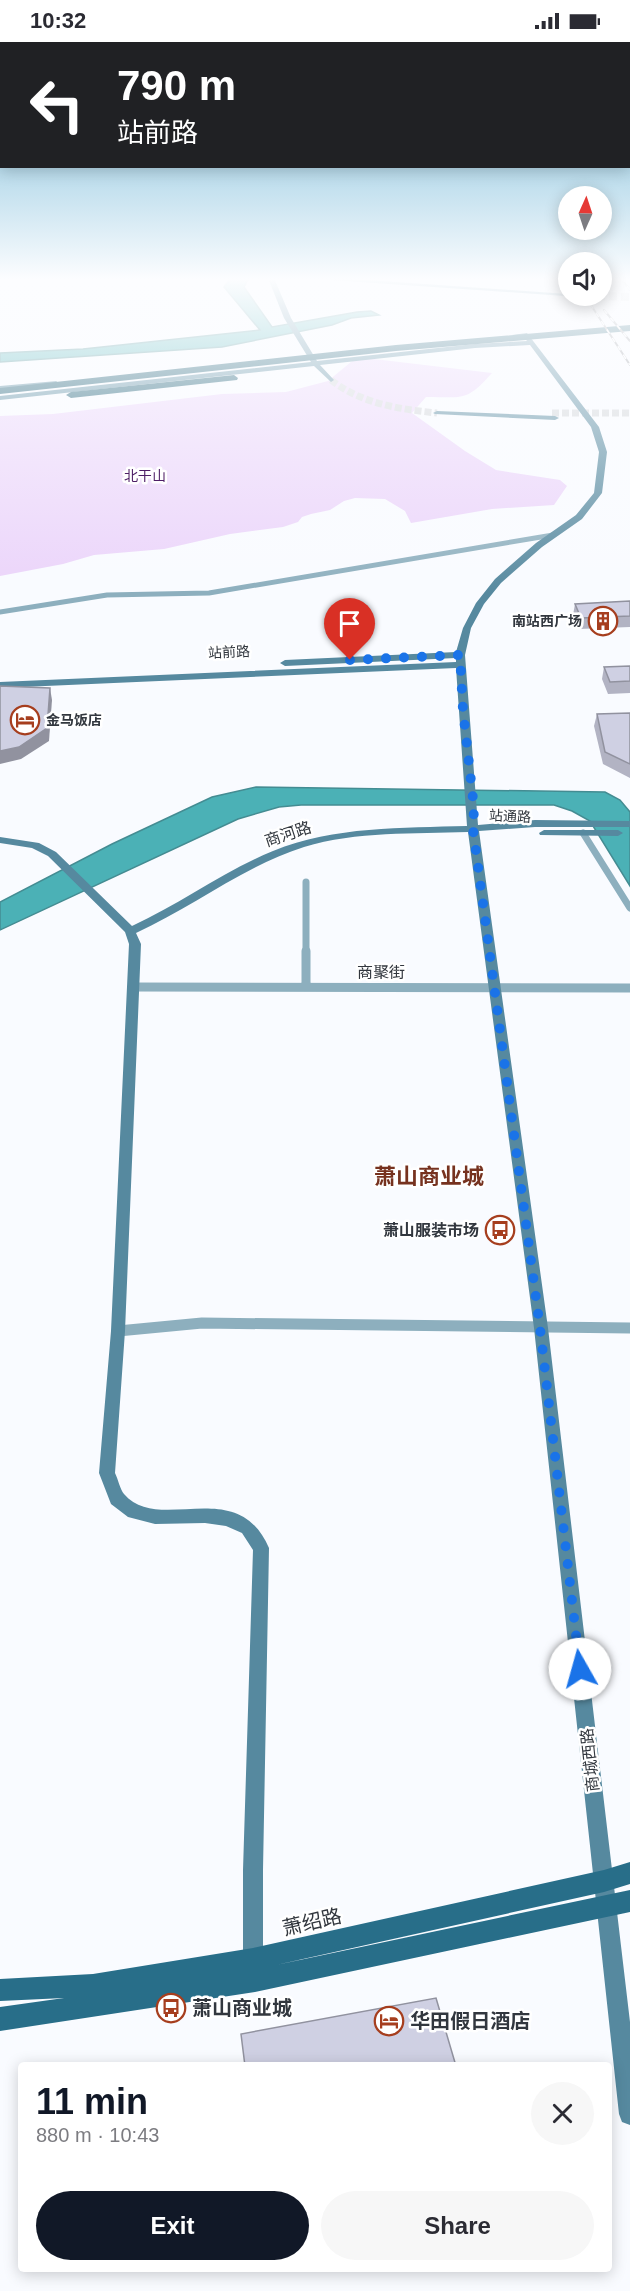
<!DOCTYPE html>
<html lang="en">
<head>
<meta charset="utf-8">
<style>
  body { margin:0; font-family:Helvetica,"Noto Sans SC",sans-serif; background:#f7f7f7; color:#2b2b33; height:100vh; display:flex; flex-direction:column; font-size:22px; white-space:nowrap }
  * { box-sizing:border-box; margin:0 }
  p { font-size:20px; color:#7c7c81 }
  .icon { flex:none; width:33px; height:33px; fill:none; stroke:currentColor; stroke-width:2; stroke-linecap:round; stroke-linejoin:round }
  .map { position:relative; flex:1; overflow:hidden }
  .sheet { position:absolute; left:18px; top:2020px; width:594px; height:210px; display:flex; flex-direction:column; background:#fff; border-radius:6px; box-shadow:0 3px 15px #0003 }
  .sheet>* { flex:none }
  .guide { position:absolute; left:0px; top:0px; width:630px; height:126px; box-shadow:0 3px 15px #0003; background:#202124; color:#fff; overflow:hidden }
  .needle { width:39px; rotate:3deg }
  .fabs { position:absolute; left:558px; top:144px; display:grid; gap:12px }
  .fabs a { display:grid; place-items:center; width:54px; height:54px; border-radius:50%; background:#fff; box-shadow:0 3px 15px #0003; font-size:30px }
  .pin { position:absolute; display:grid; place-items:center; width:51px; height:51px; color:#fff; margin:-62px -26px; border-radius:50% 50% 50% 0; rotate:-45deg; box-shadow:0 0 6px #0007 }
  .pin .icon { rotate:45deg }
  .me { position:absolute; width:66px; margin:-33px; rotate:353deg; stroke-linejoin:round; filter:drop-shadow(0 0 4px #0008) }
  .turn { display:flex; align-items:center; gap:21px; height:126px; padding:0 18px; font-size:27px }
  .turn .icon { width:78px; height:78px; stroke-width:2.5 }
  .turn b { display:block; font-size:42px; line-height:51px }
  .round { display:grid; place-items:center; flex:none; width:63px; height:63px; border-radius:32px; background:#f7f7f7 }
  .head { display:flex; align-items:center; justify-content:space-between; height:102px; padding:0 18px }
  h1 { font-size:36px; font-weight:700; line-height:45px; color:#111827 }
  .action { display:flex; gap:12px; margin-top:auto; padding:12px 18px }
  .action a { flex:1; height:69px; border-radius:36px; background:#111827; color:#fff; font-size:24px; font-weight:700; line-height:69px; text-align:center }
  .action a+a { background:#f7f7f7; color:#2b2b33 }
  .status { display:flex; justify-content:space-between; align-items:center; height:42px; padding:0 30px; background:#fff; direction:ltr }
  .status svg { height:16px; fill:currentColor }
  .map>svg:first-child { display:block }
  .green { fill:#ebd4fa }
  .water { fill:#4bb1b6; stroke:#448c92; stroke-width:1.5 }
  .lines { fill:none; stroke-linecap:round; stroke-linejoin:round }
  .secondary-tunnel { stroke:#d1d4d8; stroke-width:7; stroke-dasharray:7 3; stroke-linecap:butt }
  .primary-tunnel { stroke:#d1d4d8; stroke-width:8; stroke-dasharray:8 4; stroke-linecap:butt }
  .street-far3 { stroke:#8dafbe; stroke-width:5 }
  .street-far2 { stroke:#8dafbe; stroke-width:7 }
  .street-far1 { stroke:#8dafbe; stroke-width:9 }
  .street { stroke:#8dafbe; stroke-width:11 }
  .secondary { fill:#56899f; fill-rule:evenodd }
  .primary { fill:#286e89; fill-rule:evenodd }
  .highway { fill:#10556d; fill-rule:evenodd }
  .rail-casing { stroke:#8f9298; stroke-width:2 }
  .rail { stroke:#fff; stroke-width:1.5; stroke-dasharray:5; stroke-linecap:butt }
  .wall { fill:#b2b3c3 }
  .shaded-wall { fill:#91929f }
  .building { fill:#cfd0e3; stroke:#91929f; stroke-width:1.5 }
  .route { stroke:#1a73e8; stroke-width:10; stroke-dasharray:0 18 }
  .labels { text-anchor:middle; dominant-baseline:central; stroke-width:5; stroke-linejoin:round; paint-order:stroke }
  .far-park-label { font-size:14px; fill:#4e1f66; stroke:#fff }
  .far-poi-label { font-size:14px; font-weight:bold; fill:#32373e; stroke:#fff; text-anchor:end }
  .far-street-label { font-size:14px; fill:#32373e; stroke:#fff }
  .street-label { font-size:16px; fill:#32373e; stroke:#fff }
  .poi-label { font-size:16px; font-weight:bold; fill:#32373e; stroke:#fff; text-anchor:end }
  .near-street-label { font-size:20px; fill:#32373e; stroke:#fff }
  .near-poi-label { font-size:20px; font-weight:bold; fill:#32373e; stroke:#fff; text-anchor:start }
  .district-label { font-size:22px; font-weight:bold; fill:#76321f; stroke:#fff }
</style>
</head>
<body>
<div class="status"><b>10:32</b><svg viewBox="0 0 49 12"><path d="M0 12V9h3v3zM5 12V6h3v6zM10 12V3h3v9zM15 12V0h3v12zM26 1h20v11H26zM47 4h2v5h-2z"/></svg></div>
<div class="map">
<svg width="630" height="2249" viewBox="0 0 630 2249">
  <rect width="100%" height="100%" fill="#f9fbff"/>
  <path class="green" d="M 357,315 L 492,331 C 466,360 464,355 426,355 L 412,371 L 465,409 L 496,428 L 560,438 L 567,444 L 554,463 L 492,467 L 411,481 L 405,469 L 385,457 L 355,456 L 344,459 L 330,468 L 311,472 L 302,475 L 298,480 L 283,485 L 230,492 L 164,507 L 94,513 L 63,522 L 0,534 L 0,374 L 53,372 L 222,352 L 286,350 L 328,339 Z"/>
  <path class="water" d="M 231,236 L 249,236 L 244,245 L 272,285 L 357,270 L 371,269 L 379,273 L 351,276 L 332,283 L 222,305 L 0,320 L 0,311 L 83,307 L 260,288 L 224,245 Z
    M 256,745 L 605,750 L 620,758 L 630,770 L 630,844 L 590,779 L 572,769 L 554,763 L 301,763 L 279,765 L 238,777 L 0,888 L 0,860 L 112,802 L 212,755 Z"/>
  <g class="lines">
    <path class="secondary-tunnel" d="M 331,338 C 362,362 399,367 437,371
      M 552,371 L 630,371"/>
    <path class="primary-tunnel" d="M 565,247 L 568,247
      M 597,254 L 630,255"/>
    <path class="street-far3" d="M 0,570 L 107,553 L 209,551 L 553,493"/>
    <path class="street-far2" d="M 583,791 L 630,866
      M 306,840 L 306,910"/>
    <path class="street-far1" d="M 306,909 L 306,945
      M 132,945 L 630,946"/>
    <path class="street" d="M 118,1289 L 202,1281 L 630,1286"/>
    <path class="secondary" d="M 237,236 L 263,236 L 260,238 Z
      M 268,236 L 274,236 L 291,276 L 317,319 L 475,302 L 527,299 L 523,294 L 512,293 L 527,291 L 599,385 L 607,410 L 602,451 L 582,477 L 542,505 L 501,541 L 484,562 L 471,586 L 465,613 L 478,783 L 535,778 L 630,779 L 630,785 L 535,785 L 479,789 L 548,1286 L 630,1980 L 630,2083 L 622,2080 L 619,2072 L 534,1286 L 468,790 C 414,792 357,789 304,805 C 244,824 193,865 136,891 L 141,902 L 125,1289 L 115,1431 C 118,1437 120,1447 124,1452 C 159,1493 237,1432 269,1506 L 263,1828 L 263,1917 L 260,1924 L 253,1927 L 246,1924 L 243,1917 L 243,1828 L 253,1508 L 242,1491 L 226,1484 L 205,1481 L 155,1482 L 128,1475 L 111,1462 L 99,1431 L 111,1289 L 129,902 L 125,890 L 48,814 L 32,806 L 0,801 L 0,795 L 39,801 L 56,810 L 132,884 C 180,862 224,829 273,809 C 335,784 402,786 467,784 L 456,626 L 0,646 L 0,640 L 456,620 L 456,616 L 285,624 L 280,621 L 285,618 L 456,610 L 463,586 L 476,561 L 495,537 L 536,501 L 576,473 L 594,451 L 599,410 L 591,385 L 530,303 L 475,306 L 320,323 L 334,338 L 331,340 L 314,324 L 0,358 L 0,354 L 311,320 L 284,276 Z
      M 57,339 L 55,342 L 0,348 L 0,344 Z
      M 437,369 L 555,374 L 559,376 L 555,378 L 435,372 L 433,371 Z
      M 544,788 L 618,788 L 623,791 L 618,794 L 540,793 L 539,791 Z"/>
    <path class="primary" d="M 302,236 L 339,236 L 568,252 L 565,254 Z
      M 630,1820 L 630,1842 L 604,1850 L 276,1923 L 630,1848 L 630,1870 L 255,1950 L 0,1989 L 0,1965 L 64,1956 L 0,1959 L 0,1937 L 93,1932 L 253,1906 L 604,1828 Z"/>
    <path class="highway" d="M 630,283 L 630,289 L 396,309 L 0,352 L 0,346 L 396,303 Z
      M 234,333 L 238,336 L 237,338 L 71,356 L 66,353 L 71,350 Z"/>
    <g class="rail-casing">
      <path id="rail" d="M 621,236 L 630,248
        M 585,254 L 630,323
        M 604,268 L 630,299"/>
    </g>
    <use href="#rail" class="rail"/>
  </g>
  <path class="wall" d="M 630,559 L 630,585 L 579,587 L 573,573 L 575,562 Z
    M 630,624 L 630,651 L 608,652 L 602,637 L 604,625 Z
    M 630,671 L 630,736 L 603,722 L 594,684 L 597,672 Z"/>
  <path class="shaded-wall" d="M 50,646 L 52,658 L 49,699 L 21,717 L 0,722 L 0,709 Z"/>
  <path class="building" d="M 630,559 L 630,574 L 581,576 L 575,562 Z
    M 630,624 L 630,639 L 610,640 L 604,625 Z
    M 0,644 L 50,646 L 47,686 L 19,705 L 0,709 Z
    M 630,671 L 630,722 L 605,710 L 597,672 Z
    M 436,1956 L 456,2024 L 245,2024 L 241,1992 Z"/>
  <linearGradient id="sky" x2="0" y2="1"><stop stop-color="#69b3d4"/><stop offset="0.43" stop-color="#fcfdff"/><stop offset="1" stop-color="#fcfdff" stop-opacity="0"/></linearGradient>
  <rect width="630" height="551" fill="url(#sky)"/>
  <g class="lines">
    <path class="route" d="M 350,618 L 460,613 L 463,668 L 474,766 L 473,787 L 540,1286 L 580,1627"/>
  </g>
  <defs>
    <g id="building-ring" transform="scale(1.5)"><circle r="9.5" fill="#fff" stroke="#a63e1e" stroke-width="1.5"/><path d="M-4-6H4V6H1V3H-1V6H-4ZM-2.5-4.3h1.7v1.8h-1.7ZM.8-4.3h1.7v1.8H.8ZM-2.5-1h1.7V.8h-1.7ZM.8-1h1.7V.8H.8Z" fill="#a63e1e"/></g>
    <g id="hotel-ring" transform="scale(1.5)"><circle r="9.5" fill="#fff" stroke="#a63e1e" stroke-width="1.5"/><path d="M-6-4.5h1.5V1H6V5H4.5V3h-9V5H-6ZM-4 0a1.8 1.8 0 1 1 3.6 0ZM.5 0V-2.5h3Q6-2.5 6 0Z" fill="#a63e1e"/></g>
    <g id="bus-ring" transform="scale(1.5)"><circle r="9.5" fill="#fff" stroke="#a63e1e" stroke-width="1.5"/><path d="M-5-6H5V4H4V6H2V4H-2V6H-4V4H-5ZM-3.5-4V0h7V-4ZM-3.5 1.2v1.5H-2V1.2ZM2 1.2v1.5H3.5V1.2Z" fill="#a63e1e"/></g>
  </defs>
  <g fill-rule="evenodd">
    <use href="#building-ring" x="603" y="579"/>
    <use href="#hotel-ring" x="25" y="678"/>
    <use href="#bus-ring" x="500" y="1188"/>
    <use href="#bus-ring" x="171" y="1966"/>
    <use href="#hotel-ring" x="389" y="1979"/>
  </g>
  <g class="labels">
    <g class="far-park-label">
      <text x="145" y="434">北干山</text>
    </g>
    <g class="far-poi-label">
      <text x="582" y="579">南站西广场</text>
      <text x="46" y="678" text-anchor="start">金马饭店</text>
    </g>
    <g class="far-street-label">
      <text transform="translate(229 610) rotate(-3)">站前路</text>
      <text transform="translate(510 774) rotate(3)">站通路</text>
    </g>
    <g class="street-label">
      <text transform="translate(288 792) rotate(-18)">商河路</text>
      <text x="381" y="930">商聚街</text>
      <text transform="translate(590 1718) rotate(-96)">商城西路</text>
    </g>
    <g class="poi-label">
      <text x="479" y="1188">萧山服装市场</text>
    </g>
    <g class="near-street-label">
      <text transform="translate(312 1880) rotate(-13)">萧绍路</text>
    </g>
    <g class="near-poi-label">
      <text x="192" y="1966">萧山商业城</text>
      <text x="410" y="1979">华田假日酒店</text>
    </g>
    <g class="district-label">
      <text x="429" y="1134">萧山商业城</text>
    </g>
  </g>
</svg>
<div class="fabs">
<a><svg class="needle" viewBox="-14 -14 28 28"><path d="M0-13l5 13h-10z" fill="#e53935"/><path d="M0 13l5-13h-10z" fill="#7c7c81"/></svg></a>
<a><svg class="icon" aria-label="sound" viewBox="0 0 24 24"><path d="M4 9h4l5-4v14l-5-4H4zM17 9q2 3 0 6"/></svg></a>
</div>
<div class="pin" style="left:350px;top:618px;background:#d93025"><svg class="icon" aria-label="arrive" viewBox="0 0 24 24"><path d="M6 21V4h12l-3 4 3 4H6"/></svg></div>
<svg class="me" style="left:580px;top:1627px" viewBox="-20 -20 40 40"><circle r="19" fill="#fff"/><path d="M0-13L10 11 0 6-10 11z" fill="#1a73e8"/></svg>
<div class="guide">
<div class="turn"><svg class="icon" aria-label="left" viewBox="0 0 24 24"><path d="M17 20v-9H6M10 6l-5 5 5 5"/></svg><div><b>790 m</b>站前路</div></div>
</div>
<section class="sheet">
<div class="head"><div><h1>11 min</h1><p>880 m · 10:43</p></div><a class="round"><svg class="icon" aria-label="close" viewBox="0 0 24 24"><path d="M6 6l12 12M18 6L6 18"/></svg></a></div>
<div class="action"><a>Exit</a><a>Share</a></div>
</section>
</div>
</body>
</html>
